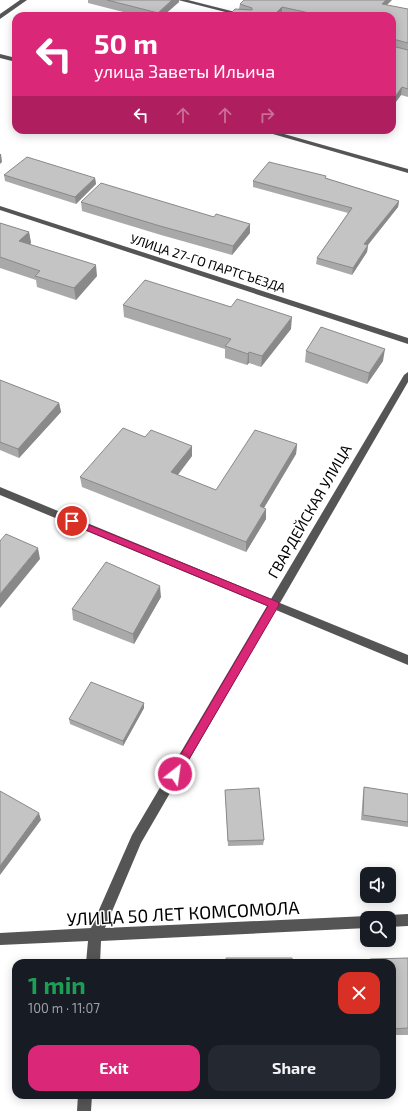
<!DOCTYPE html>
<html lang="en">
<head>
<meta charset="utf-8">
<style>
  body { margin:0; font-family:"Exo 2",sans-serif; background:#242831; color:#f1f3f6; height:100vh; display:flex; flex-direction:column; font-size:15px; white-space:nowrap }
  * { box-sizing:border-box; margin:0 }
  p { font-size:13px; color:#9ea1a6 }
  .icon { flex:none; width:22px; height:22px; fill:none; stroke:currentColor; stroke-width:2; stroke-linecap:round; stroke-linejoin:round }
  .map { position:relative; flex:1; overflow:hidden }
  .panel { position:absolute; left:12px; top:959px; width:384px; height:140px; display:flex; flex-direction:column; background:#171b24; border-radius:12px; box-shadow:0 2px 10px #0003 }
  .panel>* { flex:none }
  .top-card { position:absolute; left:12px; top:12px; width:384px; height:122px; border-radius:12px; box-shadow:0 2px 10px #0003; background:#db2777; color:#fff; overflow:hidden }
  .fabs { position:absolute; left:360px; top:867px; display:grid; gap:8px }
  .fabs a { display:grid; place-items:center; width:36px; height:36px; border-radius:8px; background:#171b24; box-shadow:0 2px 10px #0003; font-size:20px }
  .pin { position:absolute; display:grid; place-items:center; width:34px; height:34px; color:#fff; margin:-17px; border:2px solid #fff; border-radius:50%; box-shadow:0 1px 4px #0007 }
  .me { position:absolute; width:44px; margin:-22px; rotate:30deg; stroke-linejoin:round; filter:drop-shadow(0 0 3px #0008) }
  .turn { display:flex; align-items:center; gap:14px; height:84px; padding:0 16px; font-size:18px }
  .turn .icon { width:52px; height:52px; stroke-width:2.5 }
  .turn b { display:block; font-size:28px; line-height:34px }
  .lanes { display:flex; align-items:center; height:38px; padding:0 16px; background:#0003; justify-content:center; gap:20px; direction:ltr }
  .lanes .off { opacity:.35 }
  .round { display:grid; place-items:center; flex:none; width:42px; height:42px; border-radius:12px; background:#242831 }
  .overview { display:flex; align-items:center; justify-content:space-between; height:68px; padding:0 16px }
  h1 { font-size:24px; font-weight:700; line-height:30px; color:#1e9e55 }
  .cta { display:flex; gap:8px; margin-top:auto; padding:8px 16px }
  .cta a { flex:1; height:46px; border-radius:12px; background:#db2777; color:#fff; font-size:16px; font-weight:700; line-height:46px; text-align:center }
  .cta a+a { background:#242831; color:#f1f3f6 }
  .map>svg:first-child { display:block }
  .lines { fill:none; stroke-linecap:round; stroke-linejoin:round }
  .minor { fill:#555; fill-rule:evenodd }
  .wall { fill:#a9a9a9 }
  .shaded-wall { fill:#898989 }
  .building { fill:#c4c4c4; stroke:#898989 }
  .route { fill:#db2777; stroke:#8e194d }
  .labels { text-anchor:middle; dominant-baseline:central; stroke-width:3; stroke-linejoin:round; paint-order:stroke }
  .far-street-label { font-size:13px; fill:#000; stroke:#fff }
  .street-label { font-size:15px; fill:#000; stroke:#fff }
  .near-street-label { font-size:18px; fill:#000; stroke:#fff }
</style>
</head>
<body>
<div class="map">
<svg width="408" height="1111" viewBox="0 0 408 1111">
  <rect width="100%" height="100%" fill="#fff"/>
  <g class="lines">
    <path class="minor" d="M 20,0 L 27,0 L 0,19 L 0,14 Z
      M 178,0 L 188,0 L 251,16 L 241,16 Z
      M 0,54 L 16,58 L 16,62 L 0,58 Z
      M 259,130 L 270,130 L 408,169 L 408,173 Z
      M 0,206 L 408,338 L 408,344 L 0,210 Z
      M 408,372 L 408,382 L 280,603 L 408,655 L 408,665 L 276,610 L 141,843 L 105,928 L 367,916 L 372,918 L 367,918 L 367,928 L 101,941 L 100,963 L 86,963 L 88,941 L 0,945 L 0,933 L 91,928 L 132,835 L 267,606 L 0,495 L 0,487 L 271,599 L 404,375 Z
      M 408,914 L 408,926 L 389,927 L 389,918 L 384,918 L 389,915 Z
      M 78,1095 L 92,1095 L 91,1111 L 77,1111 Z"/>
  </g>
  <path class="wall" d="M 88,0 L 179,0 L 179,2 L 163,16 L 139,16 L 88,3 Z
    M 240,4 L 387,5 L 408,9 L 408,97 L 401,95 L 392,107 L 392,16 L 292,16 L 282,14 L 230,14 L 239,9 Z
    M 355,130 L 375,130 L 372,134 Z
    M 4,175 L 95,178 L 96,184 L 76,204 L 5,181 Z
    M 326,178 L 399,201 L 398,207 L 368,245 L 367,252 L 352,275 L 316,264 L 317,258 L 348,213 L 253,187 L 253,181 Z
    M 81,202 L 214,217 L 250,224 L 250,233 L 232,255 L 161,235 L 82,211 Z
    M 0,223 L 29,232 L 31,243 L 29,245 L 97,276 L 76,300 L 37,287 L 36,280 L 0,268 Z
    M 123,305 L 291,329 L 261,367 L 249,363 L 247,365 L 225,358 L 225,349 L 124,317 Z
    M 306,351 L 383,361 L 367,384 L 305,362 Z
    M 0,380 L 59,403 L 61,412 L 19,458 L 0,450 Z
    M 297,444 L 296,454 L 264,508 L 266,519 L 246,552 L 82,487 L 80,477 L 192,456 L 178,475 L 216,490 Z
    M 161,597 L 134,644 L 73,620 L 72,609 Z
    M 144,703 L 144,708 L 123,746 L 70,724 L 69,719 Z
    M 364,787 L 408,794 L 408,827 L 361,820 L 363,793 Z
    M 225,790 L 264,840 L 263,845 L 228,846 Z
    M 408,958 L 408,1035 L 392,1035 L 392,963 L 368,963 L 370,959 Z"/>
  <path class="shaded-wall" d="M 172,0 L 179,0 L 179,2 L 163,16 L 158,16 L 158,13 Z
    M 386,0 L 392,0 L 381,11 L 382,4 Z
    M 282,7 L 282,14 L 280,16 L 273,16 Z
    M 402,87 L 401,95 L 392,107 L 392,101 Z
    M 0,154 L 1,154 L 2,162 L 0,164 Z
    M 95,178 L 96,184 L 76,204 L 75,197 Z
    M 399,201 L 398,207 L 363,251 L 364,244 Z
    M 250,224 L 250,233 L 232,255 L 233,246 Z
    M 29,232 L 31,243 L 20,253 L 19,241 Z
    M 368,245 L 367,252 L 352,275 L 353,268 Z
    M 96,265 L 97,276 L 76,300 L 74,288 Z
    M 292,317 L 291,329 L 261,367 L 262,356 Z
    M 385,349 L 383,361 L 367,384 L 369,373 Z
    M 249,352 L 249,363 L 247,365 L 248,354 Z
    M 59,403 L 61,412 L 19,458 L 18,449 Z
    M 297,444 L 296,454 L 259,516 L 260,506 Z
    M 192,446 L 192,456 L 172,482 L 171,472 Z
    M 266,509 L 266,519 L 246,552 L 246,542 Z
    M 38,548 L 40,559 L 0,608 L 0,594 Z
    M 160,586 L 161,597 L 134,644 L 133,634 Z
    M 144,703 L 144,708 L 123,746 L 123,741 Z
    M 39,813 L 41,820 L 0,875 L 0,866 Z"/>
  <path class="building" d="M 107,0 L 172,0 L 158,13 Z
    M 244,0 L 386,0 L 382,4 L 408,9 L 408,43 L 393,39 L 392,40 L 392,16 L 323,16 L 282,7 L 273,16 L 219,16 L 223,12 L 230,14 L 235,9 L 252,10 L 252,8 L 240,4 Z
    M 392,46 L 408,50 L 408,89 L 402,87 L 392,101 Z
    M 27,157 L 95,178 L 75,197 L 4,175 Z
    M 269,162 L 326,176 L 325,178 L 399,201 L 364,244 L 368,245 L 353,268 L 317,258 L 352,208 L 253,181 Z
    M 101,183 L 214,217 L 216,214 L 250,224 L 233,246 L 160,226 L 81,202 Z
    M 0,223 L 29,232 L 19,241 L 96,265 L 74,288 L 35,276 L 40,271 L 0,257 Z
    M 145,280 L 231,307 L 237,299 L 292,317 L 262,356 L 249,352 L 248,354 L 225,346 L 231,339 L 123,305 Z
    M 321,327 L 385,349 L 369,373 L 306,351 Z
    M 0,380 L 59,403 L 18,449 L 0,442 Z
    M 123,428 L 145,437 L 151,430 L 192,446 L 171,472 L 216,490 L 255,430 L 297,444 L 260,506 L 266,509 L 246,542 L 80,477 Z
    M 6,534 L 38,548 L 0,594 L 0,541 Z
    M 106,562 L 160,586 L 133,634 L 72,609 Z
    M 91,682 L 144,703 L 123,741 L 69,719 Z
    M 364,787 L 408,794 L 408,822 L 363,815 Z
    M 259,788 L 264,840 L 228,841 L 225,790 Z
    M 0,791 L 39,813 L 0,866 Z
    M 226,958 L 292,958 L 293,963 L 226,963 Z
    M 408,958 L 408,1028 L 392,1029 L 392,963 L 370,963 L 370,959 Z"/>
  <path class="route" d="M 72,518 L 278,602 L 279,605 L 178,778 L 175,779 L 171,778 L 169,774 L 171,771 L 268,606 L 69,523 L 68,521 L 69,519 Z"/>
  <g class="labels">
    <g class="far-street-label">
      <text transform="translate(208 263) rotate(18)">УЛИЦА 27-ГО ПАРТСЪЕЗДА</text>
    </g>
    <g class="street-label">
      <text transform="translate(309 511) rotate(-60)">ГВАРДЕЙСКАЯ УЛИЦА</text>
    </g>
    <g class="near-street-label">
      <text transform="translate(183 913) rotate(-3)">УЛИЦА 50 ЛЕТ КОМСОМОЛА</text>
    </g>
  </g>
</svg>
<div class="fabs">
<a><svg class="icon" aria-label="sound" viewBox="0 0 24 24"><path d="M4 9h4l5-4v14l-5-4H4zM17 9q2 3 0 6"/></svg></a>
<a><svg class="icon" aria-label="search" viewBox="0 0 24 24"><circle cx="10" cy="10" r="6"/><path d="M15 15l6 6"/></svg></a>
</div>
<div class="pin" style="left:72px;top:521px;background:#d93025"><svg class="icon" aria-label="arrive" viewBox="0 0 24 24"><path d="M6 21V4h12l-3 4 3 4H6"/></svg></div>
<svg class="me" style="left:175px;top:774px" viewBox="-20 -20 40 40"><circle r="17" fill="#db2777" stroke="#fff" stroke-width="3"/><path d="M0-11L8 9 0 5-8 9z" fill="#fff"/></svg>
<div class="top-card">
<div class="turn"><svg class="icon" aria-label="left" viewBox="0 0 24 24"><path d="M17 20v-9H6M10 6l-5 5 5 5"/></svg><div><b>50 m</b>улица Заветы Ильича</div></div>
<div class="lanes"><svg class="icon" aria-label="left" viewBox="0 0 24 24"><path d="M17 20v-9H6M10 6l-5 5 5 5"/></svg><svg class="icon off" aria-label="ahead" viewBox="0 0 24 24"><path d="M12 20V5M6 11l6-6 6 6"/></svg><svg class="icon off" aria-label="ahead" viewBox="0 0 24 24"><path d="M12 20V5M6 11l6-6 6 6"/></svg><svg class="icon off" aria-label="right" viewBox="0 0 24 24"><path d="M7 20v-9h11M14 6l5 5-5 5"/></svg></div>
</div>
<section class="panel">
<div class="overview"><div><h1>1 min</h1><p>100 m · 11:07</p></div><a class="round" style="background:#d93025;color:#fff"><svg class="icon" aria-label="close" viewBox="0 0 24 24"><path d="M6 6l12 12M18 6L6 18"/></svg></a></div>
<div class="cta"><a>Exit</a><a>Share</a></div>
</section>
</div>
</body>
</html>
